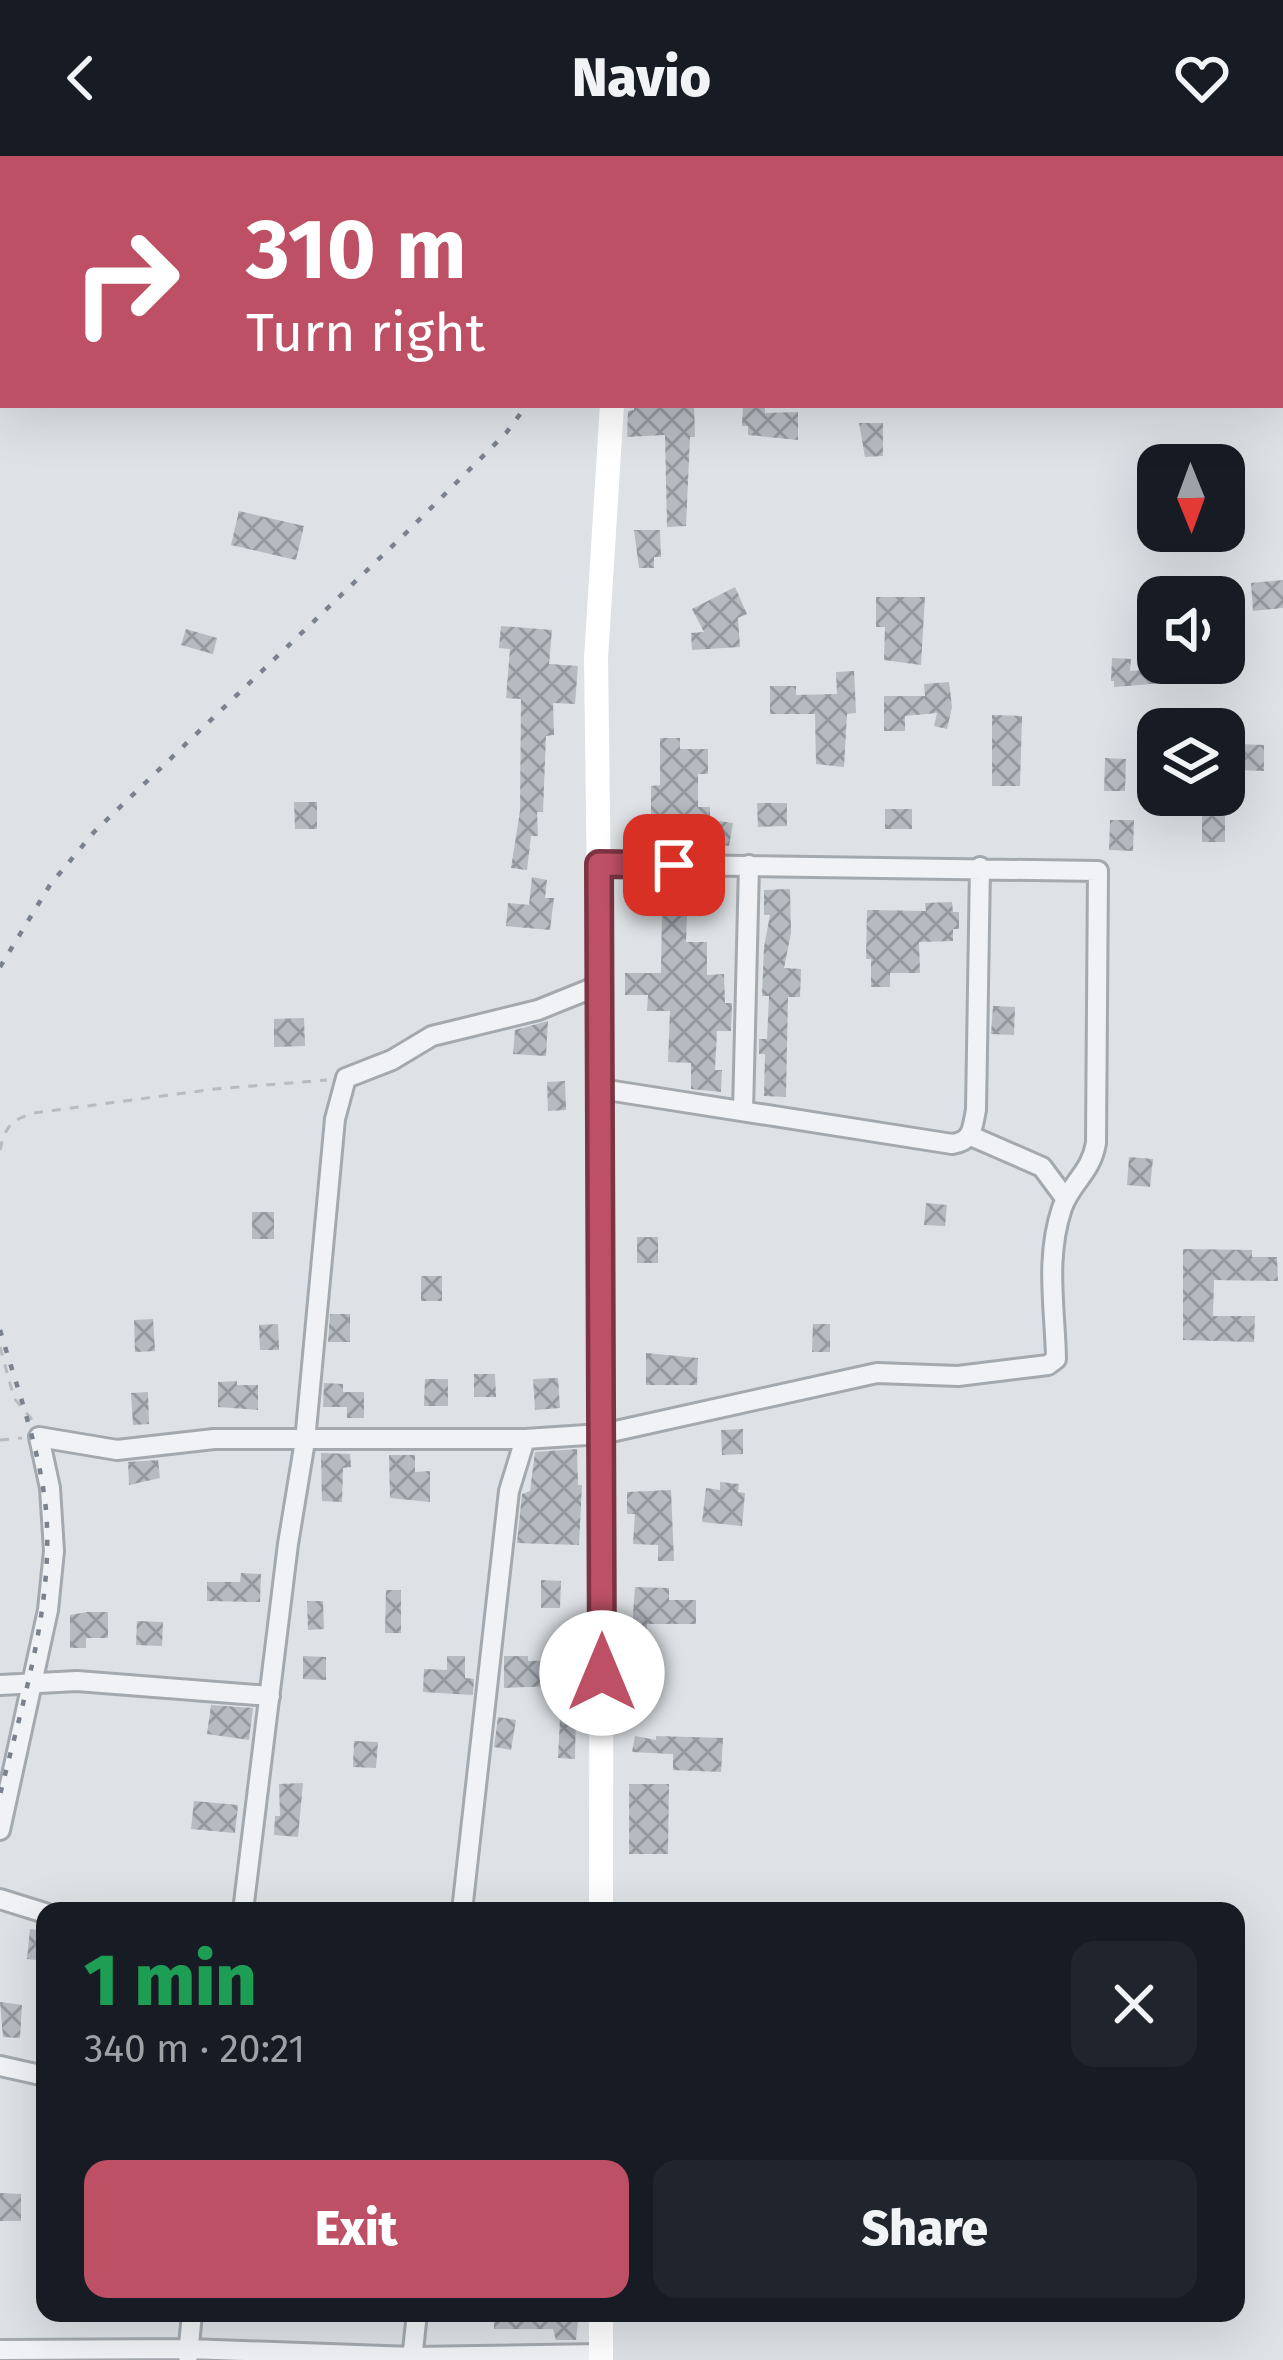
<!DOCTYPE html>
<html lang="en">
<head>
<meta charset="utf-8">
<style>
  body { margin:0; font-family:"Fira Sans",sans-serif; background:#20242c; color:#f1f3f6; height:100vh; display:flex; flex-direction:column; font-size:45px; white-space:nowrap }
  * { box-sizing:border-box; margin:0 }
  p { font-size:39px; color:#9ea1a6 }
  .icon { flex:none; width:66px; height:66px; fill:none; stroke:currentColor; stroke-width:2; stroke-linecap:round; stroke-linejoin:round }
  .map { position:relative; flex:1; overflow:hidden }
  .details { position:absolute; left:36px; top:1746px; width:1209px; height:420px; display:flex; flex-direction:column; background:#171b24; border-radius:24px; box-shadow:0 12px 48px #0002 }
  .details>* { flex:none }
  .guide { position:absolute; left:0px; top:0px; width:1284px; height:252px; box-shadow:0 12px 48px #0002; background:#be5065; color:#fff; overflow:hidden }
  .needle { width:78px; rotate:179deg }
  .controls { position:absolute; left:1137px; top:288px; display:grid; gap:24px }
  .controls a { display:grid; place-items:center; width:108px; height:108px; border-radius:24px; background:#171b24; box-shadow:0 12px 48px #0002; font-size:60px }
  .pin { position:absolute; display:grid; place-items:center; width:102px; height:102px; color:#fff; margin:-51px; border-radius:24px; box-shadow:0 6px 18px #0006 }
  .me { position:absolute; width:132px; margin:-66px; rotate:0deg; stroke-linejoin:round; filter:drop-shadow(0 0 9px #0008) }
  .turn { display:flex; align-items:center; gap:42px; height:252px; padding:0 48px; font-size:54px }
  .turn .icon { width:156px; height:156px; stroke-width:2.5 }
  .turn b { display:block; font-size:84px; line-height:102px }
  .round { display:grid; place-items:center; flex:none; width:126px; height:126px; border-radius:24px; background:#20242c }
  .headline { display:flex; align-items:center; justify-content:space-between; height:204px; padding:0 48px }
  h1 { font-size:72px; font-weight:800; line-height:90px; color:#1e9e55 }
  .button { display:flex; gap:24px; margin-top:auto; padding:24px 48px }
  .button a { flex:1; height:138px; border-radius:24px; background:#be5065; color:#fff; font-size:48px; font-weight:800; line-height:138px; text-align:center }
  .button a+a { background:#20242c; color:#f1f3f6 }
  header { display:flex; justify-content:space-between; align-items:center; height:156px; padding:0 48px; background:#171b24; font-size:54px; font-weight:800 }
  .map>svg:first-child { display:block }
  .building { fill:url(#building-cross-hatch) }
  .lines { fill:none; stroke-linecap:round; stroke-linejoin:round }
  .minor-casing { stroke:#a4a9af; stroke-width:24 }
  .path { stroke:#b8bcc1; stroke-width:3; stroke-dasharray:9 9; stroke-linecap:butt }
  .minor { stroke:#f0f2f5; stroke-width:18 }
  .secondary { stroke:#fff; stroke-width:24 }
  .rail { stroke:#79828e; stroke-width:4.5; stroke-dasharray:6 12; stroke-linecap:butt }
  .route-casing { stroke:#7c3442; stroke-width:30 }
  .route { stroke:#be5065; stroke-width:21 }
</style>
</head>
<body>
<header><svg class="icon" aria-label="back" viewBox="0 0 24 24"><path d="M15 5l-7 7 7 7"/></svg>Navio<svg class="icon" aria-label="heart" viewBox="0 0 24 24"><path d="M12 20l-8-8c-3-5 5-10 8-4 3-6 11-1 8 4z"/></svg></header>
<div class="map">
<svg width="1283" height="2204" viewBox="0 0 1283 2204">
  <defs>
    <pattern id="building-cross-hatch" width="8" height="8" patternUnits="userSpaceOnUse" patternTransform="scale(3)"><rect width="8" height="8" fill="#b6bbc2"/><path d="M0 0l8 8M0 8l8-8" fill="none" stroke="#94989f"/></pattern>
  </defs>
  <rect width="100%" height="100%" fill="#dee2e6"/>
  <path class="building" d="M 634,249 L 694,249 L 695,281 L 690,281 L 686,370 L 667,371 L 665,279 L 627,281 L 628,255 L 634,254 Z
    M 743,249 L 765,249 L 765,257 L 798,256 L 798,284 L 748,279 L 748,270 L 742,270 Z
    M 859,267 L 883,267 L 883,300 L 865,301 Z
    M 239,355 L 304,370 L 296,404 L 231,389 Z
    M 634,374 L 660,374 L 661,401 L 654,401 L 654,412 L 639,412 Z
    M 1283,424 L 1283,452 L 1253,455 L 1251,427 Z
    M 735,431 L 747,458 L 738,462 L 740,491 L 692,494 L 691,477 L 704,476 L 692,453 Z
    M 876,441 L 925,441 L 921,509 L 884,504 L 885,471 L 876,471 Z
    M 501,470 L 552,474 L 549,508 L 578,510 L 575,548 L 553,547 L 554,579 L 546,580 L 543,656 L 537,656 L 538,680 L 531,680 L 527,714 L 511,712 L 520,655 L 521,543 L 506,542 L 510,493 L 499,492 Z
    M 186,473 L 217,482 L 213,498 L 181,489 Z
    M 1112,502 L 1131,503 L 1130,515 L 1163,513 L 1164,527 L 1114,531 L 1114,525 L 1111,525 Z
    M 854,515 L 856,557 L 847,558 L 844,611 L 816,608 L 815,558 L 770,558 L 770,530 L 796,530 L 796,539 L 837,538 L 836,516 Z
    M 949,526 L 952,551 L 947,573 L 934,570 L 937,557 L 905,560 L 905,575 L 884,575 L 884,540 L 925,540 L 924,528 Z
    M 992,559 L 1022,560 L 1020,630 L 992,630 Z
    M 660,582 L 680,582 L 680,593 L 708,593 L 708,618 L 698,618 L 698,651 L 710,651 L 710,664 L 733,667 L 729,690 L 671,682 L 670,691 L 642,691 L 643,660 L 651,660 L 651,630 L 660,629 Z
    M 1238,588 L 1264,589 L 1264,615 L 1237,614 Z
    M 1105,602 L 1126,603 L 1125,635 L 1104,635 Z
    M 294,646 L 317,646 L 317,673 L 295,673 Z
    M 757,647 L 787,647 L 787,670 L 758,671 Z
    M 885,653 L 912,653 L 912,673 L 885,673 Z
    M 1225,658 L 1225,686 L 1202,686 L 1202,659 Z
    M 1110,664 L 1134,664 L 1133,695 L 1109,694 Z
    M 532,721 L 547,724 L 545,742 L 554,742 L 550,774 L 506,770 L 508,747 L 529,749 Z
    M 644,727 L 710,728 L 709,757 L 687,757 L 686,786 L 707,786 L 707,819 L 724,818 L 725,847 L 732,847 L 731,875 L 717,875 L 715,914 L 722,914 L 721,936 L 691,933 L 691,907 L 668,906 L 670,855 L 647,855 L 648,839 L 625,839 L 625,817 L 661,817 L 662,755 L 644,755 Z
    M 790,733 L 791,777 L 784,812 L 801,813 L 800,841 L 788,841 L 786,941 L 764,940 L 765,898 L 759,898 L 759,883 L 767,883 L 769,840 L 762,840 L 764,791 L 770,759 L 764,759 L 764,734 Z
    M 952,746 L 953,756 L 959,756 L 959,773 L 953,773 L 953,785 L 919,786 L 920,817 L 890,817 L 890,831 L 871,831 L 871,803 L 866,803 L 867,754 L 926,755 L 925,747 Z
    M 993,850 L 1015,851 L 1014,879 L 991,878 Z
    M 304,862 L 305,890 L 274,891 L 274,863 Z
    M 548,865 L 546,900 L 513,898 L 515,874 Z
    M 565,925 L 566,954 L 548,955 L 547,926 Z
    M 1129,1001 L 1153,1003 L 1150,1031 L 1127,1029 Z
    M 926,1047 L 947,1049 L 945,1070 L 924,1069 Z
    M 252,1056 L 274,1056 L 274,1083 L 252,1083 Z
    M 637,1081 L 658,1081 L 658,1107 L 637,1107 Z
    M 1183,1093 L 1252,1094 L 1252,1101 L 1277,1101 L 1278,1125 L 1214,1124 L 1213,1160 L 1255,1160 L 1254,1186 L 1183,1184 Z
    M 421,1120 L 442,1120 L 442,1145 L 421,1145 Z
    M 330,1158 L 350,1158 L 350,1186 L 328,1186 Z
    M 153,1163 L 155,1195 L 135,1196 L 134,1164 Z
    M 278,1168 L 279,1194 L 260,1194 L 259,1169 Z
    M 813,1168 L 830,1168 L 830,1196 L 812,1196 Z
    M 646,1197 L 698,1202 L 697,1229 L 646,1229 Z
    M 474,1218 L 495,1218 L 496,1241 L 474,1241 Z
    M 558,1222 L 560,1252 L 535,1254 L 533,1223 Z
    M 425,1223 L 448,1223 L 448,1250 L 424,1250 Z
    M 237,1225 L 237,1229 L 258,1229 L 258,1254 L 218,1251 L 218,1226 Z
    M 324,1227 L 343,1228 L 343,1236 L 364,1236 L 364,1262 L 347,1262 L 347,1251 L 323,1251 Z
    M 148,1236 L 149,1268 L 133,1269 L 131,1237 Z
    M 743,1273 L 743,1298 L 722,1299 L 721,1274 Z
    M 577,1293 L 578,1329 L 582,1329 L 579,1389 L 517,1387 L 522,1338 L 530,1335 L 535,1296 Z
    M 321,1297 L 350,1298 L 351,1311 L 343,1312 L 342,1346 L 322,1345 Z
    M 389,1299 L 415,1299 L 415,1316 L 430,1315 L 430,1346 L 390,1342 Z
    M 158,1304 L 160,1322 L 129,1329 L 128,1306 Z
    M 720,1326 L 739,1328 L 738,1336 L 745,1337 L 742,1370 L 702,1366 L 706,1332 L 720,1334 Z
    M 671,1334 L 674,1405 L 658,1405 L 658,1389 L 633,1388 L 635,1358 L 627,1358 L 627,1336 Z
    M 241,1417 L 261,1418 L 260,1446 L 207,1445 L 207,1426 L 240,1426 Z
    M 541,1424 L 561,1425 L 560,1452 L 541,1452 Z
    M 635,1431 L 669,1432 L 669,1444 L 696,1444 L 696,1468 L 647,1468 L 648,1501 L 630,1502 Z
    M 386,1434 L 401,1434 L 401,1477 L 385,1477 Z
    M 307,1445 L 323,1445 L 324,1473 L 308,1474 Z
    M 87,1456 L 108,1456 L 108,1482 L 86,1482 L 86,1492 L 70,1492 L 70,1459 Z
    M 137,1465 L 163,1466 L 162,1490 L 136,1489 Z
    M 303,1500 L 326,1501 L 326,1524 L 303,1523 Z
    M 447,1500 L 465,1500 L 465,1522 L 474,1523 L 473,1539 L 423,1536 L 424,1513 L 447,1514 Z
    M 504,1500 L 528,1500 L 528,1505 L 577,1504 L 575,1603 L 558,1602 L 561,1542 L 554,1542 L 554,1530 L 504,1532 Z
    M 211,1549 L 253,1552 L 249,1584 L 207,1578 Z
    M 498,1561 L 516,1564 L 511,1594 L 494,1591 Z
    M 635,1580 L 656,1584 L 656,1580 L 723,1582 L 721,1616 L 673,1614 L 673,1598 L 632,1596 Z
    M 354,1585 L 378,1586 L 376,1612 L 353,1611 Z
    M 303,1627 L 298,1681 L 274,1679 L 275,1660 L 280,1660 L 279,1628 Z
    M 629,1628 L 669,1628 L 668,1698 L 629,1698 Z
    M 194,1645 L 238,1649 L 235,1677 L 191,1673 Z
    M 30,1773 L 45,1775 L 45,1805 L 27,1803 Z
    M 0,1846 L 22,1849 L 20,1882 L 3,1881 Z
    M 0,2037 L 21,2038 L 21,2065 L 0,2065 Z
    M 494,2157 L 579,2157 L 576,2184 L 556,2184 L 553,2173 L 494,2173 Z"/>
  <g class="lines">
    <g class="minor-casing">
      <path id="minor" d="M 226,0 L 226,3
        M 0,108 L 3,109
        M 601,933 L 952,988 C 973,985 972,973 976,954 L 980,711
        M 743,955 L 749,709
        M 971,980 L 1042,1011 L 1065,1042
        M 0,1529 L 77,1525 L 270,1540
        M 0,1674 L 48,1454 L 54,1395 L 50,1332 L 39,1281 L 117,1294 L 214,1283 L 525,1283 L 602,1278 L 877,1217 L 958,1220 L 1048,1209 L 1056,1203 C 1055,1151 1045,1103 1062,1052 C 1071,1026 1091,1017 1096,987 L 1098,715 L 599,708
        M 0,1743 L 45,1757
        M 243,1755 L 288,1388 L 305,1285 L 335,963 L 346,922 L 392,904 L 432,880 L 538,854 L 600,829
        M 462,1755 L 509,1335 L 525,1283
        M 0,1910 L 45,1920
        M 0,2194 L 189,2193 L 412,2201 L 601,2198
        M 188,2200 L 192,2157
        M 412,2204 L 417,2157"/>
    </g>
    <path class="path" d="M 0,994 C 5,971 11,964 34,957 L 215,933 L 327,924
      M 0,1191 L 14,1242 L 34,1266
      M 0,1284 L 22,1282"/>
    <use href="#minor" class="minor"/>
    <path class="secondary" d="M 611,3 L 611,0
      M 601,1755 L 602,968 L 596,502 L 612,249
      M 601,2204 L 601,2157"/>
    <path class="rail" d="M 631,3 L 631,0
      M 0,811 L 50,729 L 94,676 L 409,374 L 506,277 L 527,249
      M 0,1174 C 17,1232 40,1293 46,1354 C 54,1449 22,1548 0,1639"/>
  </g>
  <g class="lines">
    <g class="route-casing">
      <path id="route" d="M 602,1517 L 599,708 L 674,709"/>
    </g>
    <use href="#route" class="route"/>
  </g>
</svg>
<div class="controls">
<a><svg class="needle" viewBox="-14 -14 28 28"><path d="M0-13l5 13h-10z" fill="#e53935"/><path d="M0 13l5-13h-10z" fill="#9ea1a6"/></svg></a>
<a><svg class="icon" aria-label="sound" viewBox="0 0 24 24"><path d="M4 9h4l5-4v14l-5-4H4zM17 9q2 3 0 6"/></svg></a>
<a><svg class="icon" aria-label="layers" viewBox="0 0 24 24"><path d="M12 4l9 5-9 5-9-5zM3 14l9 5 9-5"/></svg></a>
</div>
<div class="pin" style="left:674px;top:709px;background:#d93025"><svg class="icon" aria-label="arrive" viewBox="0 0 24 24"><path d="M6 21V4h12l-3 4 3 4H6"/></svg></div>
<svg class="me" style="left:602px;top:1517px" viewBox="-20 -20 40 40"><circle r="19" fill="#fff"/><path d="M0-13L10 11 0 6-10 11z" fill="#be5065"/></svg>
<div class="guide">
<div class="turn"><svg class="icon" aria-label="right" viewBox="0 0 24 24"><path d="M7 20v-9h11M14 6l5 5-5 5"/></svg><div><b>310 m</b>Turn right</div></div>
</div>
<section class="details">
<div class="headline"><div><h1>1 min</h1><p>340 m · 20:21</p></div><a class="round"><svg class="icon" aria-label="close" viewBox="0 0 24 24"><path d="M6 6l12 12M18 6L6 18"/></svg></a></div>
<div class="button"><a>Exit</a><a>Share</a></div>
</section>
</div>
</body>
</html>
